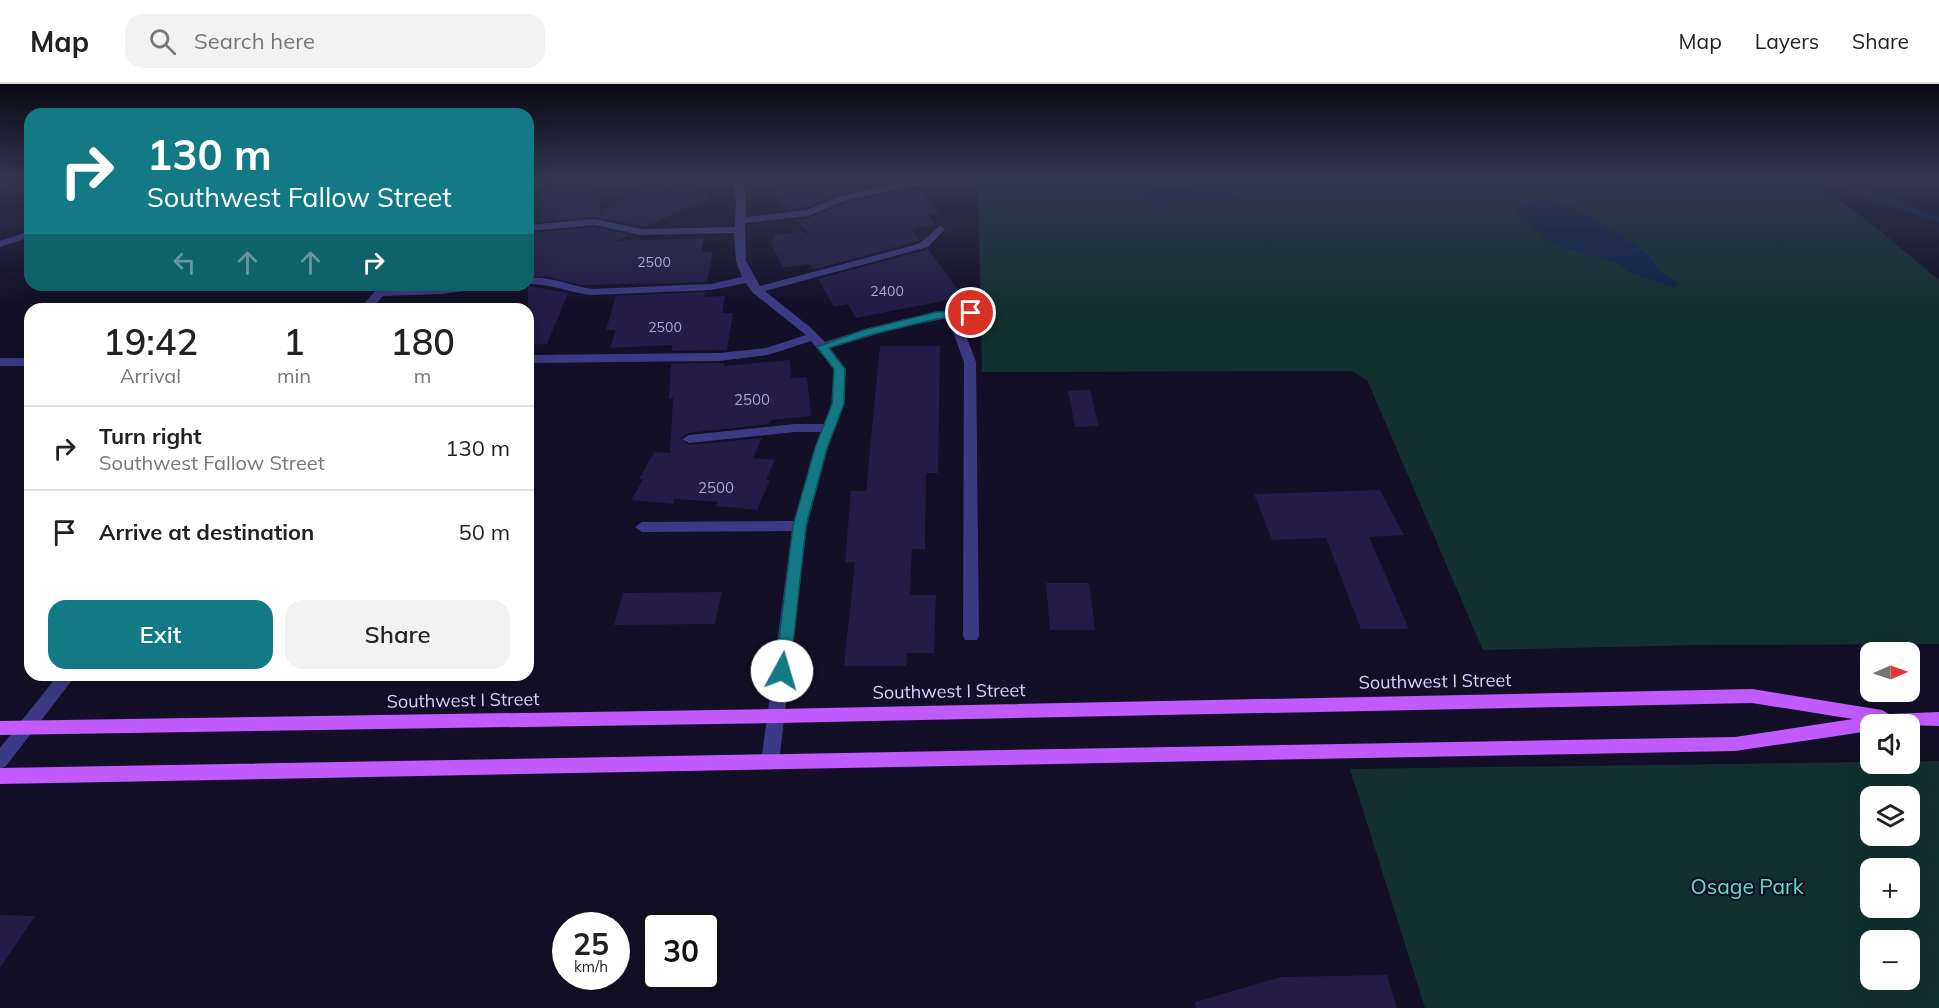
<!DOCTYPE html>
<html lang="en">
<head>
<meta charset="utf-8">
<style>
  body { margin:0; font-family:Mulish,sans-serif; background:#f2f2f2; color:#222; height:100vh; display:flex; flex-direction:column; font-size:22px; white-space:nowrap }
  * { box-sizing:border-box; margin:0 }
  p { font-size:20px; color:#767676 }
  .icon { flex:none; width:33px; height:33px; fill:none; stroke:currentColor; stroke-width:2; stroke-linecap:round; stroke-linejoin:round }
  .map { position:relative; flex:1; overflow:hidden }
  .drawer { position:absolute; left:24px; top:219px; width:510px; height:378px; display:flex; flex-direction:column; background:#fff; border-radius:18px; box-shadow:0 6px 24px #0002 }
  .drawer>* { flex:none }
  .hud { position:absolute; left:24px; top:24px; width:510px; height:183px; border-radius:18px; box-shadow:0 6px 24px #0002; background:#137a85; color:#fff; overflow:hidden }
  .needle { width:39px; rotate:88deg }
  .tools { position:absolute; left:1860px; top:558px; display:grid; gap:12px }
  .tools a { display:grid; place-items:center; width:60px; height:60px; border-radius:12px; background:#fff; box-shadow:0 6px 24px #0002; font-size:30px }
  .speed { position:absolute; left:552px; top:828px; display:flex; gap:12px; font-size:30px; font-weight:700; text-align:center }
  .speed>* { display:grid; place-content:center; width:78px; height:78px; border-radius:50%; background:#fff; box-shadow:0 6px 24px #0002; line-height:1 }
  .speed small { font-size:15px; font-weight:400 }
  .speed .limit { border:3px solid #111; border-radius:9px; background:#fff; color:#111 }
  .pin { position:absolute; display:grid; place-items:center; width:51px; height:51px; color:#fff; margin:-26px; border:3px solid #fff; border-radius:50%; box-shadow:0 2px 6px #0007 }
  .me { position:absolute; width:66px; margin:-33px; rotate:6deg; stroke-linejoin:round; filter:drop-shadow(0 0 4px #0008) }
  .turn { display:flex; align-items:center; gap:21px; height:126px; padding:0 24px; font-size:27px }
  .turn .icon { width:78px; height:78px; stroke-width:2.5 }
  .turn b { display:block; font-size:42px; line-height:51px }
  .lanes { display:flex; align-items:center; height:57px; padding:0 24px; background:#0003; justify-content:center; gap:30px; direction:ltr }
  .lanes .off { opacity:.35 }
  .eta { display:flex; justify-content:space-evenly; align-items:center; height:102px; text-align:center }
  .eta b { font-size:36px; font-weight:600; line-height:42px }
  .action { display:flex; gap:12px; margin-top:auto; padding:12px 24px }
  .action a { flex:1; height:69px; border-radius:18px; background:#137a85; color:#fff; font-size:24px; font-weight:600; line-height:69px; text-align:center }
  .action a+a { background:#f2f2f2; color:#222 }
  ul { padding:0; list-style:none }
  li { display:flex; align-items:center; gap:18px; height:84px; padding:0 24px; border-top:2px solid #e0e0e0 }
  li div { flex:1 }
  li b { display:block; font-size:22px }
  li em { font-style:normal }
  header { display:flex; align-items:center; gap:36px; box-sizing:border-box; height:84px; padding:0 30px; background:#fff; border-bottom:2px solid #e0e0e0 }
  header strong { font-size:28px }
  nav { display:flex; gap:33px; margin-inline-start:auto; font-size:21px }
  .search { width:420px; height:54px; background:#f2f2f2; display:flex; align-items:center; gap:15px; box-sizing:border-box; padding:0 21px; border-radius:18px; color:#767676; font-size:22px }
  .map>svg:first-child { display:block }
  .green { fill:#12302f; fill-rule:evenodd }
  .water { fill:#0c2248 }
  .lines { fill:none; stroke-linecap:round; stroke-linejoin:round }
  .stream { stroke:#0c2248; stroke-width:6 }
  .building { fill:#241b47 }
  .minor { fill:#3d3a85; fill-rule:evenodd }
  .major { fill:#c25bff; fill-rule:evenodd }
  .route { fill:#137a85; stroke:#0c4f56; stroke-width:1.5 }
  .labels { text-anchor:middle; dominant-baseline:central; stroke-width:4.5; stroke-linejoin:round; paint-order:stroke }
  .far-number-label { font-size:14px; fill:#aca6d1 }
  .number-label { font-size:15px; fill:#aca6d1 }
  .street-label { font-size:18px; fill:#d9d4ff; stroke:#130f26 }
  .near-park-label { font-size:21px; fill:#5fe0c0; stroke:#130f26 }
</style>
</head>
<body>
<header>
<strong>Map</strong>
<div class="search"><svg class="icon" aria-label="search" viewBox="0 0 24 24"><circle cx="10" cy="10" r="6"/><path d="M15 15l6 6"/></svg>Search here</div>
<nav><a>Map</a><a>Layers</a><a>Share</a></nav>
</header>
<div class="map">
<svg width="1939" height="924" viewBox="0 0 1939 924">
  <rect width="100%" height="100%" fill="#130f26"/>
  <path class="green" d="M 978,94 L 1806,94 L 1872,140 L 1939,196 L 1939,560 L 1699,561 L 1483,566 L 1367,296 L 1352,287 L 982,288 Z
    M 1939,677 L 1939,924 L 1425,924 L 1350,685 ZM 1870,712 L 1910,712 L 1910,752 L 1870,752 ZM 1870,784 L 1910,784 L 1910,824 L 1870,824 ZM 1870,856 L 1910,856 L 1910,896 L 1870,896 Z"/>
  <path class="water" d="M 1162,97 L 1184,98 L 1241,113 C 1230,118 1220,112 1209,113 C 1185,116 1156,132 1138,108 L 1144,102 Z
    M 1543,115 L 1572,123 L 1628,156 L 1648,171 L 1662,189 L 1679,200 L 1674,203 L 1630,189 L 1619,180 L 1564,163 L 1545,154 L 1514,127 L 1525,120 Z"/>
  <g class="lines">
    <path class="stream" d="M 1825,94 L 1939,136"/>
  </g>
  <path class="building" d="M 760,94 L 888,94 L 892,98 L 840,110 L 805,124 L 788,126 Z
    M 587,98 L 588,109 L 599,108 L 600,127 L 654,103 L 669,109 L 684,102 L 711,113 L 646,143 L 595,133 L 528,139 L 528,105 Z
    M 918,105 L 940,129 L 928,131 L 936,141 L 912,145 L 920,156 L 919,157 L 813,186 L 809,180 L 783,184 L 770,157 L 775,156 L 773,152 L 801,147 L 810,151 L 796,136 L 809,134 L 848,118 Z
    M 595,143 L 629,151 L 614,157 L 704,154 L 701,168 L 713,168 L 707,198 L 581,201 L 545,192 L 528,192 L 528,149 Z
    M 928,165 L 963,213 L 856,234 L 848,220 L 834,223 L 818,195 Z
    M 528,202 L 568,209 L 547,260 L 528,261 Z
    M 705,208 L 704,213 L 725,212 L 722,229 L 733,229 L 727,266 L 672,267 L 672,261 L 610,264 L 616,246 L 606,246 L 616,212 Z
    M 880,262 L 940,262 L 938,389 L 926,389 L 925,465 L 912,465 L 910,511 L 936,511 L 934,569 L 907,569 L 906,582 L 844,582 L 855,478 L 845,479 L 851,407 L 866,407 Z
    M 790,276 L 791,294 L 807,293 L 811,332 L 771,336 L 768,340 L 689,349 L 680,354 L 689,361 L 762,354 L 753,374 L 775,376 L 766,396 L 770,396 L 757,426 L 716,422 L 718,418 L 675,415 L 673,420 L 631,416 L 643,395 L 639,395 L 654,368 L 670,369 L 673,314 L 669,315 L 671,280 L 724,279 L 724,282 Z
    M 1090,306 L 1099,342 L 1075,343 L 1068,307 Z
    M 1380,406 L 1404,451 L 1369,453 L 1409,545 L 1361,545 L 1326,454 L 1272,456 L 1254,410 Z
    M 1046,499 L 1089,499 L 1095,546 L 1050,546 Z
    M 722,508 L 715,540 L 614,541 L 623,509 Z
    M 0,831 L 35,832 L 0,884 Z
    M 1387,891 L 1397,924 L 1196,924 L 1195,918 L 1281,893 Z"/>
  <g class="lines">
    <path class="minor" d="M 555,94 L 588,94 L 583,97 L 528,103 L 528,97 Z
      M 605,94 L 681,94 L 676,97 L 610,97 Z
      M 732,94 L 742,94 L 746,115 L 746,133 L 806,126 L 841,112 L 905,97 L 952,94 L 847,116 L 808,132 L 745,139 L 746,177 L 760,202 L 911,162 L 920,159 L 940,142 L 945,145 L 928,163 L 765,207 L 811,244 L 825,258 C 849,250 960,215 977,229 L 971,232 L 959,233 L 976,278 L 979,552 L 977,556 L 965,556 L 963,552 L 964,278 L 948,234 L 898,244 L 830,264 L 846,285 L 844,320 L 828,364 L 807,442 L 779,678 L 776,683 L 770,686 L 764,683 L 761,678 L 792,447 L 642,448 L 635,443 L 642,438 L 794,437 L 821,348 L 795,348 L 689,359 L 682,355 L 689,351 L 795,340 L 824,340 L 832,320 L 834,285 L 811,257 L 768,271 L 719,277 L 528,279 L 528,271 L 719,269 L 766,264 L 806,251 L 752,208 L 746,199 L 711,206 L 592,211 C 570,209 550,199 528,200 L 528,194 C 551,192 570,202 592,205 L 711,200 L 742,193 L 736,177 L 734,149 L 641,151 L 595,141 L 528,147 L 528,141 L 595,135 L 641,145 L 735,143 L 736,115 Z
      M 30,147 L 30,153 L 0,163 L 0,157 Z
      M 380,201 L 392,201 L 388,205 L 495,201 L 489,204 L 441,210 L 383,212 L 372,225 L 360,225 Z
      M 0,274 L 30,274 L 30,282 L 0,282 Z
      M 58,591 L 76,591 L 6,682 L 0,685 L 0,664 Z"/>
    <path class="major" d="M 1752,605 L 1882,626 L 1889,630 L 1939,628 L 1939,642 L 1870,640 L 1870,647 L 1735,667 L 0,700 L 0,684 L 1735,653 L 1853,635 L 1752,619 L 777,639 L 0,651 L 0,637 L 777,625 Z"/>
  </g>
  <linearGradient id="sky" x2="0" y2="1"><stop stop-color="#0a0815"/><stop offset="0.42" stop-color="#333752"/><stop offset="1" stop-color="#333752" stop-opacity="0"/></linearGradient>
  <rect width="1939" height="224" fill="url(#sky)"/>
  <path class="route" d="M 971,226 L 976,229 L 974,231 L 936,235 L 870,251 L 829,264 L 845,285 L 844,320 L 827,364 L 806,442 L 790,587 L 788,591 L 777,591 L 775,587 L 793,442 L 815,364 L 832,320 L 834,285 L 817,263 L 863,246 L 936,228 Z"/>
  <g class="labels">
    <g class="far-number-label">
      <text x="654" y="178">2500</text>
      <text x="887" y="207">2400</text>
      <text x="665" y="243">2500</text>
    </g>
    <g class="number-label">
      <text x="752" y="315">2500</text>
      <text x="716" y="403">2500</text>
    </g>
    <g class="street-label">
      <text transform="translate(1435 597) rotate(-1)">Southwest I Street</text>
      <text transform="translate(949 607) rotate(-1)">Southwest I Street</text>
      <text transform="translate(463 616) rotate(-1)">Southwest I Street</text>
    </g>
    <g class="near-park-label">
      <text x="1747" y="802">Osage Park</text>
    </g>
  </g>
</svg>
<div class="tools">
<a><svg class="needle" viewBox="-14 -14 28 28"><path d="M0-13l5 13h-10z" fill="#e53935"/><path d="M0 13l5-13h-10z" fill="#767676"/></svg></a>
<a><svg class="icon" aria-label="sound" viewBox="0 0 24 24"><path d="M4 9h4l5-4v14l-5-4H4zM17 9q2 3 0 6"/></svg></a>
<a><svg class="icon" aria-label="layers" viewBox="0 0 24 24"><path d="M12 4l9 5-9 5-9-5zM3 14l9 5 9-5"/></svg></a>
<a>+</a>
<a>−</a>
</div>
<div class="speed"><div>25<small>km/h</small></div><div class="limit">30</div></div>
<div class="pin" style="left:971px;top:229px;background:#d93025"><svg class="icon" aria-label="arrive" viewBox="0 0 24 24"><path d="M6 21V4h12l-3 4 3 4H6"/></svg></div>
<svg class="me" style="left:782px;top:587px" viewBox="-20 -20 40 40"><circle r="19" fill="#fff"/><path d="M0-13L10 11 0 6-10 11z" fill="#137a85"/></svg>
<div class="hud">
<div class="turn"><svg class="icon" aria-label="right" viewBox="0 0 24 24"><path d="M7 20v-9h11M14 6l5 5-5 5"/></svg><div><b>130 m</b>Southwest Fallow Street</div></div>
<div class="lanes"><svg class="icon off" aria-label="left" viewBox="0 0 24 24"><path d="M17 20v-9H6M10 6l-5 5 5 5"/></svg><svg class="icon off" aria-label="ahead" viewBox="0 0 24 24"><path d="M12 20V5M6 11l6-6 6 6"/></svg><svg class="icon off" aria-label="ahead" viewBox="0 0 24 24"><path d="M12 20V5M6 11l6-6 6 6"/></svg><svg class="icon" aria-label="right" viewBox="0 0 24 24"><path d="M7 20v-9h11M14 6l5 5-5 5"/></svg></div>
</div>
<section class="drawer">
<div class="eta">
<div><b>19:42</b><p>Arrival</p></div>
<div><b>1</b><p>min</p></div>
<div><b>180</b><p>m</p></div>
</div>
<ul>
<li><svg class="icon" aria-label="right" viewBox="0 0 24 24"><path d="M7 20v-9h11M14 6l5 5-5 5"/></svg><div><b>Turn right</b><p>Southwest Fallow Street</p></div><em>130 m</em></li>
<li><svg class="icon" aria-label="arrive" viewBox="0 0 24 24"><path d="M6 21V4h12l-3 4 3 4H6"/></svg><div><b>Arrive at destination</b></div><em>50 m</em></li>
</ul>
<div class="action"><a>Exit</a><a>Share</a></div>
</section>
</div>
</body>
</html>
